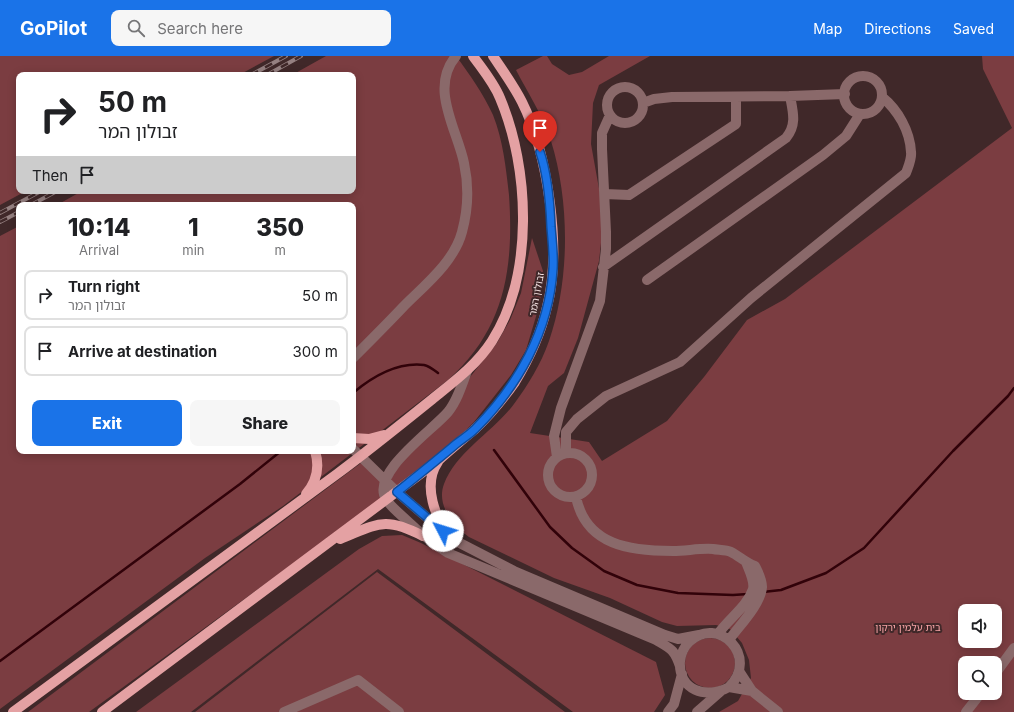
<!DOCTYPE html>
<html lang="en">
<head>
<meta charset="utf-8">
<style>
  body { margin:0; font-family:Inter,"Noto Sans Hebrew",sans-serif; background:#f6f6f6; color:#202124; height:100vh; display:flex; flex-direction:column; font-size:15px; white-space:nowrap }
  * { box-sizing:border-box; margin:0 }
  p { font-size:13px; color:#757577 }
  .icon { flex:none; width:22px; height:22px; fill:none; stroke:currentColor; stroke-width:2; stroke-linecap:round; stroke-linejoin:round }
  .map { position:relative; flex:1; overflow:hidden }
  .drawer { position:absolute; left:16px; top:146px; width:340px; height:252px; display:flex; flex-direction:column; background:#fff; border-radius:8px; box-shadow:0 2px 10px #0003 }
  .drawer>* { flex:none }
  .top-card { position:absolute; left:16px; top:16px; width:340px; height:122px; border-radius:8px; box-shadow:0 2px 10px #0003; background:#fff; color:#202124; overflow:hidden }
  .buttons { position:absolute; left:958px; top:548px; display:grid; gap:8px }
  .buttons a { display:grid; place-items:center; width:44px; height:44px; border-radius:8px; background:#fff; box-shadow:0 2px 10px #0003; font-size:20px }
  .pin { position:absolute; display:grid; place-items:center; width:34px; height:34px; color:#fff; margin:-41px -17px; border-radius:50% 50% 50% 0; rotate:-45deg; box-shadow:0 0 4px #0007 }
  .pin .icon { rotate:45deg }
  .me { position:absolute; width:44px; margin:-22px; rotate:310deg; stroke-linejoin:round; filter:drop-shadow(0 0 3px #0008) }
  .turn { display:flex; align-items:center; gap:14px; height:84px; padding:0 16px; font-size:18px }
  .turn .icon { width:52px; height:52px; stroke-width:2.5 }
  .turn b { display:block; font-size:28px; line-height:34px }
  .then { display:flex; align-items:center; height:38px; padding:0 16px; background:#0003; gap:8px; font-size:15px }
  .eta { display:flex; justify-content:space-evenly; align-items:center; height:68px; text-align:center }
  .eta b { font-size:24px; font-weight:800; line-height:28px }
  .primary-button { display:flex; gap:8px; margin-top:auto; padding:8px 16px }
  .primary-button a { flex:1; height:46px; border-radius:8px; background:#1a73e8; color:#fff; font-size:16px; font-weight:800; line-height:46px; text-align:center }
  .primary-button a+a { background:#f6f6f6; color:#202124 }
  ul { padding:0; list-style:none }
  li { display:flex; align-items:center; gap:12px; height:50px; margin:0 8px 6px; padding:0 8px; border:2px solid #e0e0e0; border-radius:8px }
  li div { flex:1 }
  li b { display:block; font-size:15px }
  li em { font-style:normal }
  header { display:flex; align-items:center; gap:24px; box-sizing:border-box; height:56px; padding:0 20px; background:#1a73e8; color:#fff }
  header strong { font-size:19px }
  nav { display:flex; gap:22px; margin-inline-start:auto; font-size:14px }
  .search { width:280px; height:36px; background:#f6f6f6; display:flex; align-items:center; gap:10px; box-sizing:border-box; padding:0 14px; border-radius:8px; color:#757577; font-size:15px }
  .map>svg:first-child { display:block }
  .green { fill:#7b3d41; fill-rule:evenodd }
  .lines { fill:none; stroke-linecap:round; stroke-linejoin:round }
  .stream { stroke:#310209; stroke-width:2.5 }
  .minor { stroke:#8a696a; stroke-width:10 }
  .major { stroke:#e4a1a3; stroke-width:10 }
  .rail-casing { stroke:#958081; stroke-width:4 }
  .rail { stroke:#402829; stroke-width:2.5; stroke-dasharray:8; stroke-linecap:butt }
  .route-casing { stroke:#114b97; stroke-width:10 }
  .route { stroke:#1a73e8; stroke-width:7 }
  .labels { text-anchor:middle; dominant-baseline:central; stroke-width:4; stroke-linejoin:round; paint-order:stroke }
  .street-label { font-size:10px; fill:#f5e4e4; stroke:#402829 }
  .park-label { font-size:10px; fill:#f7a4a6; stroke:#402829 }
</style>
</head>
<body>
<header>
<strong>GoPilot</strong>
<div class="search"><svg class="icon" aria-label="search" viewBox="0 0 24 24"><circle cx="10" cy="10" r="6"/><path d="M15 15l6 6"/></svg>Search here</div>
<nav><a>Map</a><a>Directions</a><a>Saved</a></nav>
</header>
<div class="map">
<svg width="1014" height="656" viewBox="0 0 1014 656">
  <rect width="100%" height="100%" fill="#402829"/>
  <path class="green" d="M 0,0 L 274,0 L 239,19 L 19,19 L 19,135 L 26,135 L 0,149 Z
    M 326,0 L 456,0 C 470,19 483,37 493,59 C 503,84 506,112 509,139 C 514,212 505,273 448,324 L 283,450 L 205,502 L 0,653 L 0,180 L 19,170 L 19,395 L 353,395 L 353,149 L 57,149 L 82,135 L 353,135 L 353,19 L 292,19 Z
    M 543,0 L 547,0 L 552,8 L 569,19 L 582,16 L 609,0 L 650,0 L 599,29 L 593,47 L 591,88 L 601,144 L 602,178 L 599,205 L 578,282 L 564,317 L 548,330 L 530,377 L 589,386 L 602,405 L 667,365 L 704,321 L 747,264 L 785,243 L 1012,72 L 983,13 L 982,0 L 1014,0 L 1014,656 L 719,656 L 738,645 L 751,622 L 749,604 L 742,587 L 730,573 L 716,569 L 677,570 L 662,566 L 610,542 L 554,522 L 469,481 C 453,469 436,449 444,428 C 456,396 494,375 514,348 C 528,329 541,308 549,285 C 570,224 570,146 551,85 C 543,60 528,37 516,14 ZM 965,555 L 995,555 L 995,585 L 965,585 ZM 965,607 L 995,607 L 995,637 L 965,637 Z
    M 532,182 L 543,215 L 540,247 L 526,294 L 511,319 L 474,366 L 455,385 L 398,431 L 390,425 L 394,417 L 497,287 L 510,264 L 521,237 Z
    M 361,407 L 381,426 L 382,443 L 89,656 L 28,656 Z
    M 402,479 L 421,487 L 656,606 L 665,639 L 654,656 L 573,656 L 378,513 L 191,656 L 136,656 L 359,493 L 382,480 Z
    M 377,516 L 565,656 L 195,656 Z
    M685 607a25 25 0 1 1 50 0a25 25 0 1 1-50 0Z"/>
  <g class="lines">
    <path class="stream" d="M 353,337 C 372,321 398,306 424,309 C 429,310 434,314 438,317
      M 494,394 L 550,471 L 572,492 L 604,515 L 637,529 L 678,537 L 733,539 L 748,538
      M 763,536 L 781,534 L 826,517 L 864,492 L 953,395 L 1008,340 L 1014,332
      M 0,605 L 240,428 L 281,395"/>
    <path class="minor" d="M844 39a19 19 0 1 1 38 0a19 19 0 1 1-38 0Z
      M607 49a18 18 0 1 1 36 0a18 18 0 1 1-36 0Z
      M 643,47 L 654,43 L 672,41 L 790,40 L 845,38
      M 605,138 L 629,139 L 736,68 L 736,41
      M 603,211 L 786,82 C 797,69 793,56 790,40
      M 647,224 L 823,99 L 846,80 L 860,58
      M 353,302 C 370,285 387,268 404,250 C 425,229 454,206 462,176 C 468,154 469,130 464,107 C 457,73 429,32 456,0
      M 467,315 C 462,329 457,345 448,356 C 433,374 370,417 386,443 C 390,450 398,456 403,461 C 418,475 431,487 448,497 L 656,584 C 671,593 674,593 680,610
      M 353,393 L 397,436 L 452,483 L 514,515 L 665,579 L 678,583 L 699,579
      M548 419a22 22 0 1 1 44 0a22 22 0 1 1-44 0Z
      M 566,397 L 566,376 L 577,363 L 606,340 L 680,306 L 751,242 L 906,117 C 908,111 912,103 911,96 C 910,75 898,54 882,41
      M 557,401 L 554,380 L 561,352 L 600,245 L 606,193 L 606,176 L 602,93 L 602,77 L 610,59
      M 576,441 C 586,490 631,495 673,495 C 686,495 700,492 713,493 C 718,494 726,494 731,496 C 739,500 746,507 755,510 C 758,516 762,523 762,531 C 761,548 739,570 729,584
      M 718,578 C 728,563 747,551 753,533 C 755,525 749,514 746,506
      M 995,618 L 1014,592
      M 729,631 C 760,601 718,558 689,586 C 684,591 681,598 680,605 C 678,634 706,644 729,631 L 752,635 L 739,615
      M 752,635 L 778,656
      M 284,656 L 358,624 L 399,656
      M 668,656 L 674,648 L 682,618
      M 697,656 L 721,635
      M 966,656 L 981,637"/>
    <path class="major" d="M 353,382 L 369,383 L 384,379
      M 438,406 C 422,429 435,463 452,483
      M 306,438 C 317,425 320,411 315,395
      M 340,483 C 378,468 384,460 423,480
      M 13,656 C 121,577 229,498 337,418 C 368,395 399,370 430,345 C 452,327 476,310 492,285 C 534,219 530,113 500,42 C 494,27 483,14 473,0
      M 102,656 L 439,404 C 450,394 462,384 474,374 C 489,360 503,343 515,326 C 529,303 541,277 547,251 C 562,194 548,98 522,46 C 514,30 503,15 493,0"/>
    <g class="rail-casing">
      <path id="rail" d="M 251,19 L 286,0
        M 267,19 L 301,0
        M 31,149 L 57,135
        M 0,157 L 41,135
        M 0,166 L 19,156"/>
    </g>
    <use href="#rail" class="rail"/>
  </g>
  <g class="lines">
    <g class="route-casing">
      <path id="route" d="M 443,475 L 397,436 C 417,420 436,405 456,388 C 462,383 469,379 475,373 C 518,330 549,275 553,213 C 554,199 552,184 551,171 C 550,146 548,120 540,96"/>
    </g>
    <use href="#route" class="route"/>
  </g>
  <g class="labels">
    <g class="street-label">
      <text transform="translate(536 238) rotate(-79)">זבולון המר</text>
    </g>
    <g class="park-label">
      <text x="908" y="571">בית עלמין ירקון</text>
    </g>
  </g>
</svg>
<div class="buttons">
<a><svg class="icon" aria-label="sound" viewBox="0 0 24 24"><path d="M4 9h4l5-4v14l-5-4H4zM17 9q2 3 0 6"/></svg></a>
<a><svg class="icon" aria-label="search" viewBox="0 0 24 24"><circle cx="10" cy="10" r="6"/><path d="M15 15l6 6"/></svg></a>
</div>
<div class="pin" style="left:540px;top:96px;background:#d93025"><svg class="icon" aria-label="arrive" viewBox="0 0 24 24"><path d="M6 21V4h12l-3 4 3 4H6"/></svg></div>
<svg class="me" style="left:443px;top:475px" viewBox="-20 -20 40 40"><circle r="19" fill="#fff"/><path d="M0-13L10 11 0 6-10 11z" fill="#1a73e8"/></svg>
<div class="top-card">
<div class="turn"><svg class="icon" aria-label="right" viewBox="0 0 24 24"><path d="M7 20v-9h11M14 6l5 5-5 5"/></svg><div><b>50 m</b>זבולון המר</div></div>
<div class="then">Then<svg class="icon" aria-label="arrive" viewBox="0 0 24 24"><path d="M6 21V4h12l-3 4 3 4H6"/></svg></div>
</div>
<section class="drawer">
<div class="eta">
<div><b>10:14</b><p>Arrival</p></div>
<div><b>1</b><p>min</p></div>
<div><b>350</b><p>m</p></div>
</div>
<ul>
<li><svg class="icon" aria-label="right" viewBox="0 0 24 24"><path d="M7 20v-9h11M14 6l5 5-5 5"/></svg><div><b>Turn right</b><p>זבולון המר</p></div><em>50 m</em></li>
<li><svg class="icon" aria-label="arrive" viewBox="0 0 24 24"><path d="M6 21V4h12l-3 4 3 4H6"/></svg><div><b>Arrive at destination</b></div><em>300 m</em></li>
</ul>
<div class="primary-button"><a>Exit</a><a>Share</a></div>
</section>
</div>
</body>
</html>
